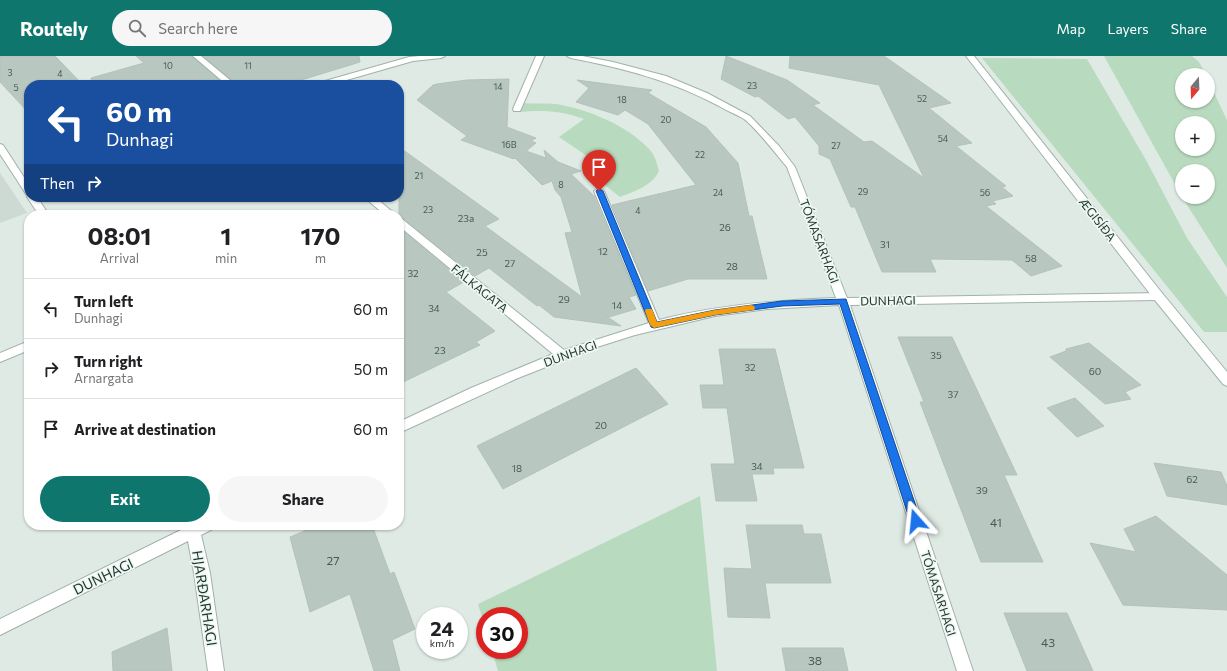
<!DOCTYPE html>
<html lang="en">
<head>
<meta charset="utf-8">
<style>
  body { margin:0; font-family:Commissioner,sans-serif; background:#f6f6f6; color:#202124; height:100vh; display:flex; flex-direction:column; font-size:15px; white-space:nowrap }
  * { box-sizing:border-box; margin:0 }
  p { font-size:13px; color:#757577 }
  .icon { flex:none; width:22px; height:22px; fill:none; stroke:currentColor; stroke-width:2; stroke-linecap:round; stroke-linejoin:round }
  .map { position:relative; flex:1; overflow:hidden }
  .drawer { position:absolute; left:24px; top:154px; width:380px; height:320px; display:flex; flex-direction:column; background:#fff; border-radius:16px; box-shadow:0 1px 3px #0004 }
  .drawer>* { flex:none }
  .guide { position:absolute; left:24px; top:24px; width:380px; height:122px; border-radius:16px; box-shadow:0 1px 3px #0004; background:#1a4fa0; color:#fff; overflow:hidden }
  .needle { width:26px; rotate:199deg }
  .buttons { position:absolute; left:1175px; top:12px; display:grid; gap:8px }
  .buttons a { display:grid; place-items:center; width:40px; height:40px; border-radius:50%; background:#fff; box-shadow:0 1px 3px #0004; font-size:20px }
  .speed { position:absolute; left:416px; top:551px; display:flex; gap:8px; font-size:20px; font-weight:700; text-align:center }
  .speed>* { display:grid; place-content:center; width:52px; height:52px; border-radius:50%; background:#fff; box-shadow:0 1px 3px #0004; line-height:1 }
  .speed small { font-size:10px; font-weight:400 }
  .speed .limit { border:6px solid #d22; background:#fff; color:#111 }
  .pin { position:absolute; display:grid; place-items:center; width:34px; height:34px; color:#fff; margin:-41px -17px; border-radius:50% 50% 50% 0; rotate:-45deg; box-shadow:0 0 4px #0007 }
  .pin .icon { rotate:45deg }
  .me { position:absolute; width:44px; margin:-22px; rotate:342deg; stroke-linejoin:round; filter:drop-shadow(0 0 3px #0008) }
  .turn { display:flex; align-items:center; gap:14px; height:84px; padding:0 16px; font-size:18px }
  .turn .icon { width:52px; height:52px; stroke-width:2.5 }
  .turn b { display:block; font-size:28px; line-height:34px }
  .then { display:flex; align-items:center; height:38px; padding:0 16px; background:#0003; gap:8px; font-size:15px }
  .eta { display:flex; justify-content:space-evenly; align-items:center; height:68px; text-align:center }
  .eta b { font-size:24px; font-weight:700; line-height:28px }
  .action { display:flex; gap:8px; margin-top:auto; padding:8px 16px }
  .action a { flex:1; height:46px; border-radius:24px; background:#0f766e; color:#fff; font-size:16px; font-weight:700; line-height:46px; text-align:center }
  .action a+a { background:#f6f6f6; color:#202124 }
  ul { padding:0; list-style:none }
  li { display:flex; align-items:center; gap:12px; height:60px; padding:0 16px; border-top:1px solid #e0e0e0 }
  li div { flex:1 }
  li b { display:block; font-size:15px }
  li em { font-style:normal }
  header { display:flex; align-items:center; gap:24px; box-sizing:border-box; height:56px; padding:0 20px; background:#0f766e; color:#fff }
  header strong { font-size:19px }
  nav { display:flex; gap:22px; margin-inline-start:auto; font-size:14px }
  .search { width:280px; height:36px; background:#f6f6f6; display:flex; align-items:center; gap:10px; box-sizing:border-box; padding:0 14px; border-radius:22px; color:#757577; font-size:15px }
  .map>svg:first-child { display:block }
  .built { fill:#cddad3 }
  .green { fill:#b8dbbf; fill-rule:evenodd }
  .building { fill:#b8c7c0; stroke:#b2c3bb }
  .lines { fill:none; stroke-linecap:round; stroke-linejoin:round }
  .lane-casing { stroke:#a2b1ab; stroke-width:2 }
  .street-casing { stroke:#a2b1ab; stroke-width:2 }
  .secondary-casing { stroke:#9fb5ab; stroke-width:2 }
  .lane { fill:#fff; fill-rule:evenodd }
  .street { fill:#fff; fill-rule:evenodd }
  .secondary { fill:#fff; fill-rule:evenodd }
  .route { fill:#1a73e8; stroke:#114b97 }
  .slow { fill:#f59e0b }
  .labels { text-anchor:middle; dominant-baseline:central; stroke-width:3.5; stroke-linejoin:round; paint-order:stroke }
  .far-number-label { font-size:9px; fill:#475c55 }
  .number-label { font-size:10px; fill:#475c55 }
  .street-label { font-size:12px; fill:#213931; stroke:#eff7f3 }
  .near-number-label { font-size:12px; fill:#475c55 }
  .near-street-label { font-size:14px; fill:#213931; stroke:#eff7f3 }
</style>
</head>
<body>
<header>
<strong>Routely</strong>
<div class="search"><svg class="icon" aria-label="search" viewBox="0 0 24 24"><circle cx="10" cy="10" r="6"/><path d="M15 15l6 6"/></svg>Search here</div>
<nav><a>Map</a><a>Layers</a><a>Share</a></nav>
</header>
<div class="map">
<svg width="1227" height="615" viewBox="0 0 1227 615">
  <rect width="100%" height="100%" fill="#dfeae4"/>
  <path class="built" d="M 0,117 L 27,157 L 0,167 Z"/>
  <path class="green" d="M 1104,0 L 1192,0 L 1199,6 L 1206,19 L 1182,19 L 1182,45 L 1208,45 L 1208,24 L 1227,64 L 1227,212 L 1182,141 L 1208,141 L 1208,115 L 1182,115 L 1182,141 ZM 1182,67 L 1208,67 L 1208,93 L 1182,93 Z
    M 982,2 L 1087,3 L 1146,104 L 1187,182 L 1227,241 L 1227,276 L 1204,276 Z
    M 522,47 C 533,48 545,47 556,48 C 587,53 627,69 649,93 C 655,99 657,108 659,115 C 652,130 635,135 620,141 L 601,126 L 615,119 L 559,81 L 584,63 C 560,54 542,54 517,56 Z
    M 700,440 L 717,615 L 498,615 L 492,594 L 519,594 L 519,560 L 485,560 L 485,571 L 478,548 Z"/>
  <path class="building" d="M 0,0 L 55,0 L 83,29 L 29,29 L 29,57 L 0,26 Z
    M 136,0 L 192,0 L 225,29 L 92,29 L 91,22 L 144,7 Z
    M 203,0 L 359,0 L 360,6 L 285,29 L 237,29 Z
    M 726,0 L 787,24 L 820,47 L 813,49 L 864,86 L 872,85 L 924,122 L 879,29 L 789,12 L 790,0 L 884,0 L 951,47 L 929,52 L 972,87 L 956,90 L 1006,130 L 1002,131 L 1013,140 L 993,145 L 996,148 L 986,150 L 1062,210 L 1031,220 L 1012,204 L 930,203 L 936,216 L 882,216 L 855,151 L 851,151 L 830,103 L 819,98 L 819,90 L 795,61 L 788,63 L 758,40 L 755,41 L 721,23 Z
    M 509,23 L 507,71 L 536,82 L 531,85 L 536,87 L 526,95 L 546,102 L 544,94 L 558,106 L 581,115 L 571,118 L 594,140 L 636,239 L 629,241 L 636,253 L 609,261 L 606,260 L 621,270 L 554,261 L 539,249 L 537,250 L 489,212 L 475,220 L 403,162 L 399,161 L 399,91 L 499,163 L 485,170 L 582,241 L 565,177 L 572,176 L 561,141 L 555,134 L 552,125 L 542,129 L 515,102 L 514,103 L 461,84 L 467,80 L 417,44 L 433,29 L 437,28 L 467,24 Z
    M 577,24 L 652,34 L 648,37 L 706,71 L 738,107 L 749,160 L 752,160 L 767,223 L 688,223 L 648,235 L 612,149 L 696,129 L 648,68 L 625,54 L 618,59 L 576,46 L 589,32 Z
    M 399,172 L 464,226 L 446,236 L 495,275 L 476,286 L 480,289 L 399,328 Z
    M 898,281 L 952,281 L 1017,419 L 1004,419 L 1043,506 L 981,506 L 920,346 L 924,346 Z
    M 1089,287 L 1141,329 L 1125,336 L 1131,343 L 1105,348 L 1050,301 L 1066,295 L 1066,293 Z
    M 719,293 L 775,293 L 804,412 L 773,412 L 774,418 L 752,418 L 757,445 L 716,445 L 711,408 L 735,408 L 727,352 L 703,352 L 700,329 L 724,329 Z
    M 636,312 L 668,348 L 503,433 L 477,390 Z
    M 1075,342 L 1104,370 L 1077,381 L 1047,352 Z
    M 1154,407 L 1221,416 L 1227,430 L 1227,449 L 1167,440 Z
    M 1156,460 L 1227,519 L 1227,554 L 1123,549 L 1090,487 L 1136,496 L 1124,473 Z
    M 319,469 L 372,469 L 390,518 L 394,516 L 415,573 L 392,584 L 400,615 L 374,615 L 350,538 L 310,556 L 290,481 Z
    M 746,469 L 802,469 L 804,478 L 821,478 L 831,527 L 765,527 L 770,562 L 728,561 L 724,512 L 752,513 Z
    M 1004,557 L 1067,557 L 1093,615 L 1027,615 Z
    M 167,572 L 172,615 L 113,615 L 112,596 Z
    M 782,592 L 843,592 L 848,615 L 786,615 Z"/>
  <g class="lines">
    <g class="lane-casing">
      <path id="lane" d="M 536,0 L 544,0 L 521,53 L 520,55 L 514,55 L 513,53 Z
        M 29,285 L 29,294 L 0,306 L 0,297 Z"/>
    </g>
    <g class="street-casing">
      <path id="street" d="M 193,0 L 201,0 L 236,29 L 227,29 Z
        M 420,0 L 445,0 L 441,2 L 413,5 L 329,29 L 317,29 L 318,27 L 409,1 Z
        M 567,0 L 582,0 L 613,6 L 666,20 L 707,37 L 750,60 L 779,90 L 795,111 L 847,242 L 1162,237 L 1163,240 L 1162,243 L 1158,244 L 850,249 L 973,615 L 957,615 L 839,249 L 767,253 L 715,260 L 635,279 L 597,291 L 518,322 L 399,377 L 399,366 L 471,332 L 553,298 L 399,170 L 399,162 L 402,163 L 564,294 L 649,267 L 594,135 L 599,132 L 604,135 L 659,264 C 717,249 776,244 836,242 L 787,111 C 776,98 757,73 744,63 C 736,58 727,55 719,50 C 672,25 623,12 571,2 Z
        M 0,88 L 3,89 L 29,129 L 29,139 L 26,138 L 0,98 Z
        M 29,139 L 29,141 L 37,141 L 49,159 L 39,159 L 27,141 Z
        M 364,141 L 375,141 L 396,159 L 385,159 Z
        M 185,469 L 213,469 L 211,474 L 201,479 L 210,517 L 224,615 L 208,615 L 194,517 L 188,485 L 0,579 L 0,563 L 185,472 Z"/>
    </g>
    <g class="secondary-casing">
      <path id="secondary" d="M 966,0 L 974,0 L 1162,237 L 1227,316 L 1227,330 L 1223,328 L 1154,243 Z"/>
    </g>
    <use href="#lane" class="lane"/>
    <use href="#street" class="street"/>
    <use href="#secondary" class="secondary"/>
  </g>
  <path class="route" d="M 599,133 L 603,135 L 657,266 L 715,254 L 782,245 L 846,243 L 921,465 L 919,468 L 916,470 L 912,468 L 910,465 L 840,248 L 782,250 L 715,259 L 654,272 L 651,271 L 596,135 Z"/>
  <path class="slow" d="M 751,249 L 754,250 L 755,252 L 754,254 L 715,259 L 654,272 L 650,269 L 645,255 L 646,253 L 652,253 L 657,266 L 715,254 Z"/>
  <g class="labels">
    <g class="far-number-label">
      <text x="168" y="9">10</text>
      <text x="248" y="9">11</text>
      <text x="10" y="16">3</text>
      <text x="60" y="17">4</text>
      <text x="752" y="29">23</text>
      <text x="498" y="30">14</text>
      <text x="16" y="31">5</text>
      <text x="922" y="42">52</text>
      <text x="622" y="43">18</text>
      <text x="666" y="63">20</text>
      <text x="943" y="82">54</text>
      <text x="509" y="88">16B</text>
      <text x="836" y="89">27</text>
      <text x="700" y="98">22</text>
      <text x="419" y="119">21</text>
      <text x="561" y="128">8</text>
      <text x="863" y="135">29</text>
      <text x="718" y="136">24</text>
      <text x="985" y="136">56</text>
      <text x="428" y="153">23</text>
      <text x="638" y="154">4</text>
    </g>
    <g class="number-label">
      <text x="466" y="162">23a</text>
      <text x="725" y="171">26</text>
      <text x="885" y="188">31</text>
      <text x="603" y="195">12</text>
      <text x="482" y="196">25</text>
      <text x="1031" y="202">58</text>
      <text x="510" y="207">27</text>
      <text x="732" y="210">28</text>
      <text x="413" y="217">32</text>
      <text x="564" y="243">29</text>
      <text x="617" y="249">14</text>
      <text x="434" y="252">34</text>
      <text x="440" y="294">23</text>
      <text x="936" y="299">35</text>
      <text x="750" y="311">32</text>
      <text x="1095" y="315">60</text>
      <text x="953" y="338">37</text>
      <text x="601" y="369">20</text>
      <text x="757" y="410">34</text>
      <text x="517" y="412">18</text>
      <text x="1192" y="423">62</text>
      <text x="982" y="434">39</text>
    </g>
    <g class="street-label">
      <text transform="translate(1098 163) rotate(52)">ÆGISÍÐA</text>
      <text transform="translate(820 185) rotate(69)">TÓMASARHAGI</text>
      <text transform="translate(480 232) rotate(39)">FÁLKAGATA</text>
      <text transform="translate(888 244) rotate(-1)">DUNHAGI</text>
      <text transform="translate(570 297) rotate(-20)">DUNHAGI</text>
      <text transform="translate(939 537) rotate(72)">TÓMASARHAGI</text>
    </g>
    <g class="near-number-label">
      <text x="996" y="466">41</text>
      <text x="333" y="504">27</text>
      <text x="1048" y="586">43</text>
      <text x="815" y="604">38</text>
    </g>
    <g class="near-street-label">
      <text transform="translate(103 520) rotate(-26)">DUNHAGI</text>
      <text transform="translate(205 542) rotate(81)">HJARÐARHAGI</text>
    </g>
  </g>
</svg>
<div class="buttons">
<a><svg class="needle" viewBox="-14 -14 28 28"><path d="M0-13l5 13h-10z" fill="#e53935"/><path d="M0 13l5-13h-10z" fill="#757577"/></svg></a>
<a>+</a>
<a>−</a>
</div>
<div class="speed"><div>24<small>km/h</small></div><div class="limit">30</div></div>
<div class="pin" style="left:599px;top:135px;background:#d93025"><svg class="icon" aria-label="arrive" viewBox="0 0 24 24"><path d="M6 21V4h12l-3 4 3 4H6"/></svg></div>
<svg class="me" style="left:916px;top:465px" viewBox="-20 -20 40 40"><path d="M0-17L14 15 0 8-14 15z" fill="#1a73e8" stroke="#fff" stroke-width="4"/></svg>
<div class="guide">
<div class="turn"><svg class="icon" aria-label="left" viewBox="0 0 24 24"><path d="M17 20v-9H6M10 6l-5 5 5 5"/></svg><div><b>60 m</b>Dunhagi</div></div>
<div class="then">Then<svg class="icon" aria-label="right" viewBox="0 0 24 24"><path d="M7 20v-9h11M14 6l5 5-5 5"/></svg></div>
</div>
<section class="drawer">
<div class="eta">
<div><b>08:01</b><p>Arrival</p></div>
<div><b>1</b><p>min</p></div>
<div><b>170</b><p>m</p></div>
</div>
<ul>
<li><svg class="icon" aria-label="left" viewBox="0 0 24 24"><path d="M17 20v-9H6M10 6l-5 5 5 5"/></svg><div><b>Turn left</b><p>Dunhagi</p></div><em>60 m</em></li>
<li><svg class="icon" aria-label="right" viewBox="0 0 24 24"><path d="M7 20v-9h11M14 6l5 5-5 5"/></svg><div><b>Turn right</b><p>Arnargata</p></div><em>50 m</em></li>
<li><svg class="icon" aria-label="arrive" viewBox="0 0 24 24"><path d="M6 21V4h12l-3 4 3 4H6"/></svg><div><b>Arrive at destination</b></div><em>60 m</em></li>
</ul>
<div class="action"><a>Exit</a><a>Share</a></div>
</section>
</div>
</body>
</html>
